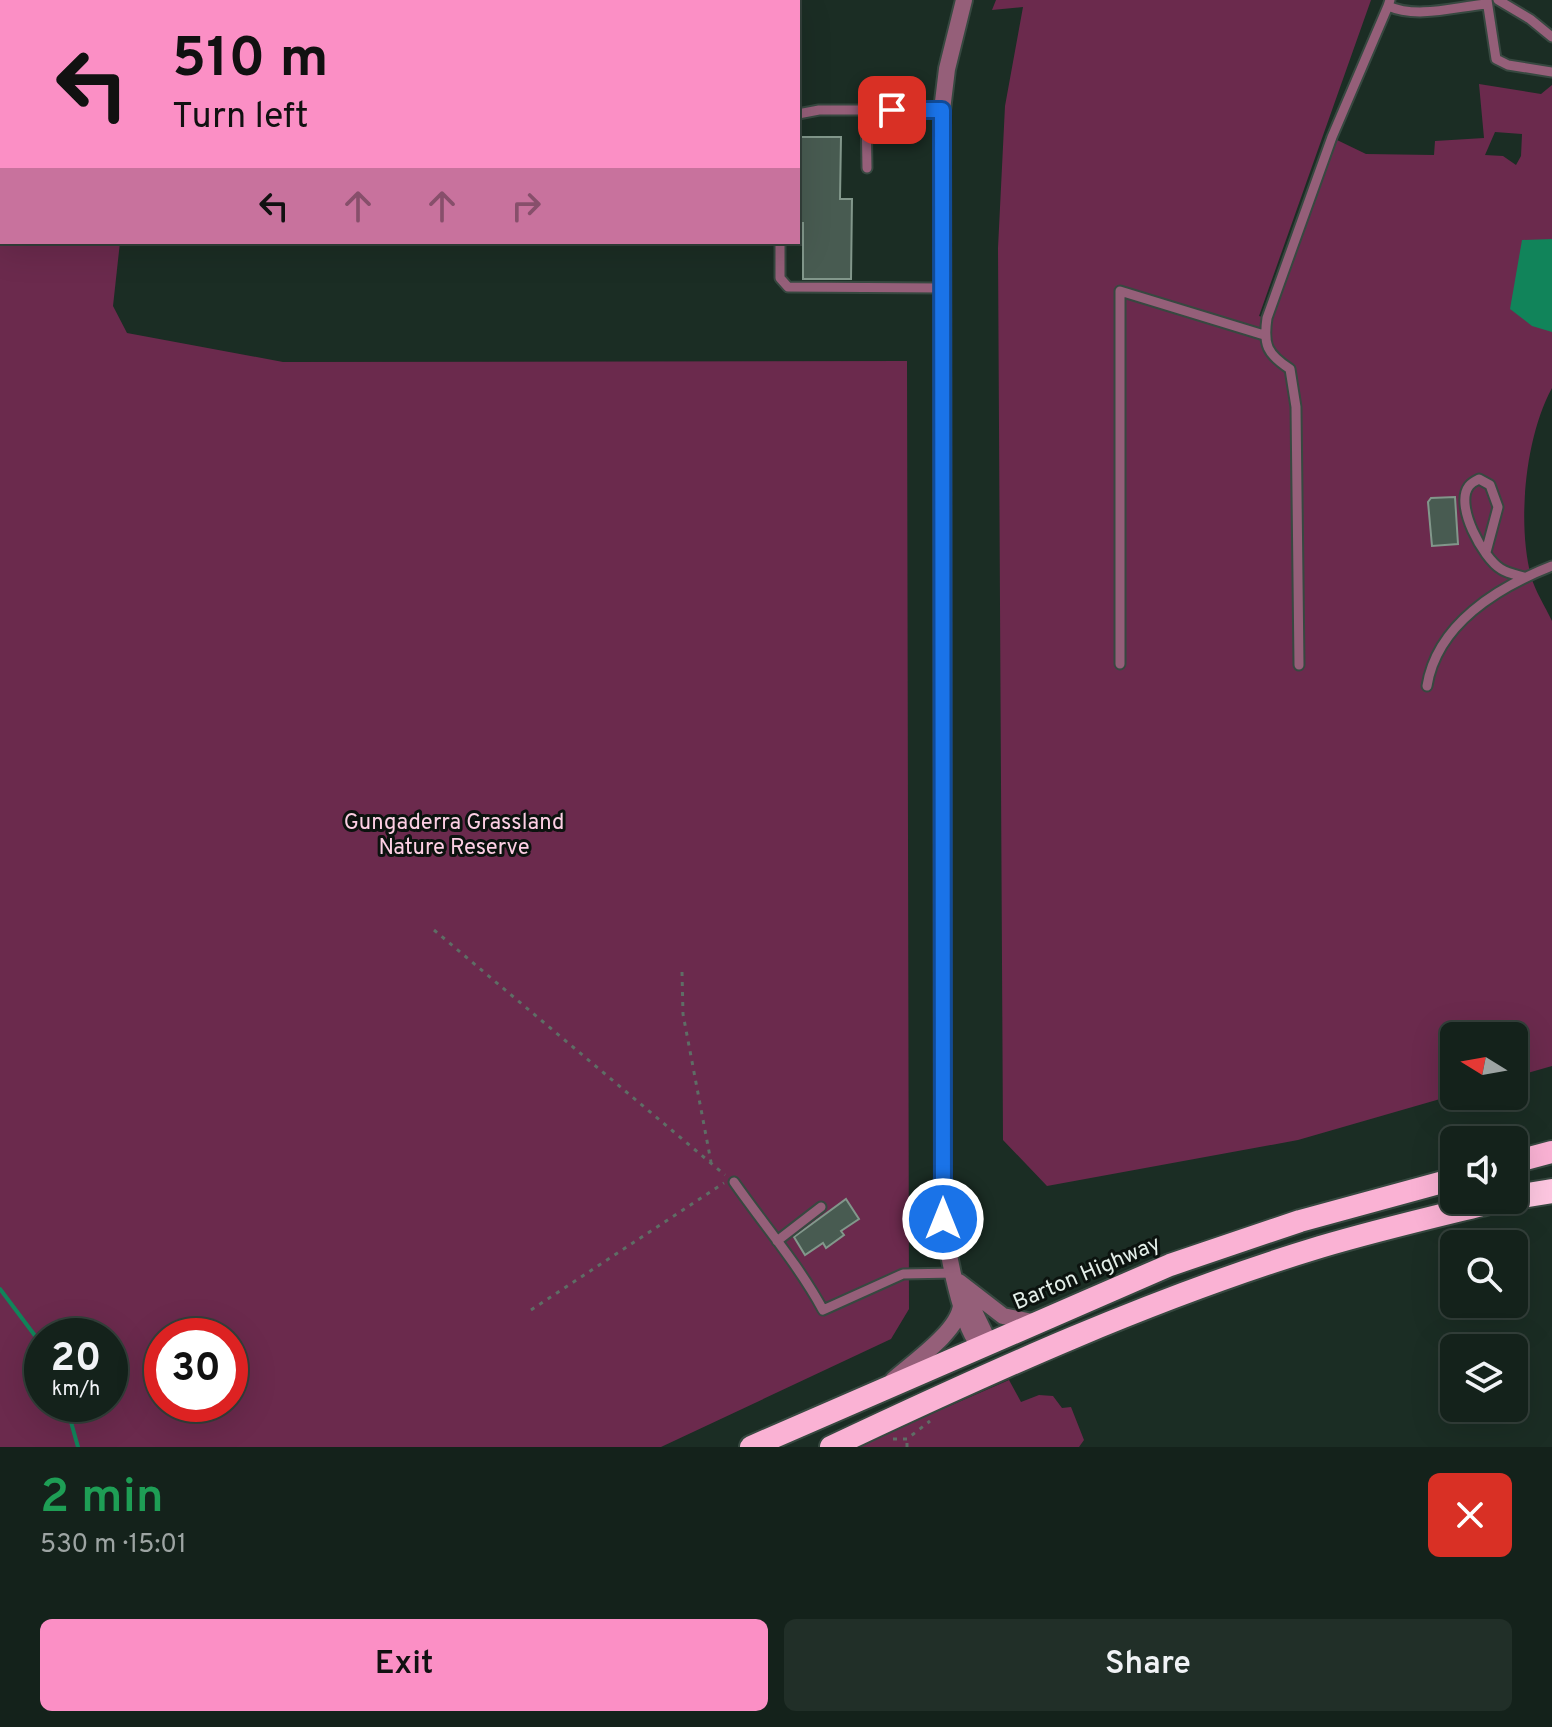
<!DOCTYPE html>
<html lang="en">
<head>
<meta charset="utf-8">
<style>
  body { margin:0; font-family:Overpass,sans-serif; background:#212f28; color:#f1f3f6; height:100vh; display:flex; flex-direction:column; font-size:30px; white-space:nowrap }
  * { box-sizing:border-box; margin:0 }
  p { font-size:26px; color:#9da4a3 }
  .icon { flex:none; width:44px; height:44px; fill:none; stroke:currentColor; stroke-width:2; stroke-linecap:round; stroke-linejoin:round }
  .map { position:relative; height:1447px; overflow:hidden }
  .side { display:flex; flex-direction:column; background:#14221b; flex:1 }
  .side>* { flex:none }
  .guide { position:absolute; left:0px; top:0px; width:800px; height:244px; box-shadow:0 8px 32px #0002,0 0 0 2px #333f3a; background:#fb8fc5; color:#111; overflow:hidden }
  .needle { width:52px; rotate:281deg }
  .tools { position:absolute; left:1440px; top:1022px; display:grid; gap:16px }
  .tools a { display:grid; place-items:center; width:88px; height:88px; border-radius:12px; background:#14221b; box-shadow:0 8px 32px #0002,0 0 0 2px #333f3a; font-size:40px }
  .speed { position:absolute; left:24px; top:1318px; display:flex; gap:16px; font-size:40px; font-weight:700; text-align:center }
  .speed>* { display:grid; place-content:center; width:104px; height:104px; border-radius:50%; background:#14221b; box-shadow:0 8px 32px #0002,0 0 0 2px #333f3a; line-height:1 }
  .speed small { font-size:20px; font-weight:400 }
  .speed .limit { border:12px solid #d22; background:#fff; color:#111 }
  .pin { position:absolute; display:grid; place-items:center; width:68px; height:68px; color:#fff; margin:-34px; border-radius:16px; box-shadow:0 4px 12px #0006 }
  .me { position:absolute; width:88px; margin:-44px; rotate:0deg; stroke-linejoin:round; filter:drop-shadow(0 0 6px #0008) }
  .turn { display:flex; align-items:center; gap:28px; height:168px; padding:0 40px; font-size:36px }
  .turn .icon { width:104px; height:104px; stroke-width:2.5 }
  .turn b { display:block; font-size:56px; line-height:68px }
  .lanes { display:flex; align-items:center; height:76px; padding:0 40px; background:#0003; justify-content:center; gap:40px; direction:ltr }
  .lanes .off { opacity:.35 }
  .round { display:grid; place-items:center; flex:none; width:84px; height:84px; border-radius:12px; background:#212f28 }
  .head { display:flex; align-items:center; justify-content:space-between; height:136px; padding:0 40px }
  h1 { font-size:48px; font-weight:600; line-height:60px; color:#1e9e55 }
  .button { display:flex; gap:16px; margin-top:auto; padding:16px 40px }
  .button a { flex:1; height:92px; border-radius:12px; background:#fb8fc5; color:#111; font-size:32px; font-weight:600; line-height:92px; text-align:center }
  .button a+a { background:#212f28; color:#f1f3f6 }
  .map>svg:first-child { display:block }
  .green { fill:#6b2a4d; fill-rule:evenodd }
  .water { fill:#11845a }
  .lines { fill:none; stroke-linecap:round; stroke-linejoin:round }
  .stream { stroke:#11845a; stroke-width:4 }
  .building { fill:#485b51; stroke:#82978b; stroke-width:2 }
  .service-casing { stroke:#374840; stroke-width:13 }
  .minor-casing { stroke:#374840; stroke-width:20 }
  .trunk-casing { stroke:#374840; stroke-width:26 }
  .motorway-casing { stroke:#374840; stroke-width:28 }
  .path { stroke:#5e6d65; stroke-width:3; stroke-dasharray:4 6; stroke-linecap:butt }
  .service { stroke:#955f79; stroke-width:9 }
  .minor { stroke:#955f79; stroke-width:16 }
  .trunk { stroke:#fab2d4; stroke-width:22 }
  .motorway { stroke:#fec7e1; stroke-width:24 }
  .route-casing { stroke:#114b97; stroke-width:20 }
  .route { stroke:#1a73e8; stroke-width:14 }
  .labels { text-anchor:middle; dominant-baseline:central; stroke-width:6; stroke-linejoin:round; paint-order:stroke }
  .park-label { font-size:22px; fill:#fdcfe4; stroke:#0c130f }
  .street-label { font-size:22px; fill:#e4efe9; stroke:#0c130f }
</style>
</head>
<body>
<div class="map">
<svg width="1552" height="1447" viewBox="0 0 1552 1447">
  <rect width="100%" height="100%" fill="#1b2d24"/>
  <path class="green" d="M 0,0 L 147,0 L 2,2 L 2,242 L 120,242 L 113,306 L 127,333 L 283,362 L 907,361 L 909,1309 L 891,1339 L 661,1447 L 0,1447 ZM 42,1336 L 110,1336 L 110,1404 L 42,1404 ZM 162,1336 L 230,1336 L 230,1404 L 162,1404 Z
    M 996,0 L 1371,0 L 1259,316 L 1272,320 L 1337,140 L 1366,154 L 1434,155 L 1435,141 L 1484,138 L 1479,84 L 1541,94 L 1552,85 L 1552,388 C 1525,437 1517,523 1531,576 C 1535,591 1545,606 1552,621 L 1552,1066 L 1514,1077 L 1514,1036 L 1454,1036 L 1454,1095 L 1298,1140 L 1047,1186 L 1003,1140 L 998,248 L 1005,106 L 1023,7 L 992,10 ZM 1495,132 L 1522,134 L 1521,156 L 1516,165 L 1503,156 L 1485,155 Z
    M 1009,1380 L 1021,1402 L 1039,1395 L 1053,1396 L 1062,1408 L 1071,1407 L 1084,1440 L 1079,1447 L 856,1447 Z"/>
  <path class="water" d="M 1552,239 L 1552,332 L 1532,326 L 1510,309 L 1522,240 Z"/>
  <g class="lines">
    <path class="stream" d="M 0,1289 L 42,1345
      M 66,1404 L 78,1447"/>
  </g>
  <path class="building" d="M 798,137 L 841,137 L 840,199 L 852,199 L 851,279 L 803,279 L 803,223 L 798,223 Z
    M 1455,497 L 1458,544 L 1432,546 L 1428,502 L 1431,498 Z
    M 846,1199 L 859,1219 L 841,1231 L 844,1235 L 826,1248 L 823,1243 L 805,1255 L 794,1237 Z"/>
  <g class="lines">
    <g class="service-casing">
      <path id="service" d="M 1390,0 L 1388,6 C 1417,19 1455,7 1486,4
        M 1487,0 L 1496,59 L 1508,65 L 1552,72
        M 1498,0 L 1530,19 L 1552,37
        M 211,2 L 212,0
        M 866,110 L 867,168
        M 798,114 L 819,110 L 942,110
        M 780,242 L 780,278 L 788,287 L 941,288
        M 1486,552 L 1498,507 L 1490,485 L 1479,479 C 1475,481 1471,483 1469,486 C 1454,505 1483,558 1501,569 C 1507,573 1517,575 1524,577
        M 1120,664 L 1120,291 L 1264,335
        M 1299,665 L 1296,407 L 1290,369 C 1267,354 1263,345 1267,318 L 1332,137 L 1388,6
        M 1427,686 C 1437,624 1498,587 1552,566
        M 734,1182 C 764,1225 798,1264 823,1310 L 903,1274 L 954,1273
        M 777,1241 L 821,1207"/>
    </g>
    <g class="minor-casing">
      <path id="minor" d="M 964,0 L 947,69 L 942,110 L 943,1219 C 947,1247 961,1330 981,1347
        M 959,1282 L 1003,1316 L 1037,1323
        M 970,1303 L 984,1332 L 985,1346
        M 893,1380 C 912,1363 959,1331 961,1305"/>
    </g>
    <g class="trunk-casing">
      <path id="trunk" d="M 1514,1162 L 1552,1152
        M 751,1447 L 1170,1265 L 1300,1221 L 1454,1179
        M 831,1447 C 990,1372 1152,1298 1320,1247 C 1380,1229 1442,1215 1502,1200"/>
    </g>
    <g class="motorway-casing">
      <path id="motorway" d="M 1516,1197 L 1552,1191"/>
    </g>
    <path class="path" d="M 434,930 L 725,1175
      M 682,972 L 683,1014 L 711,1162
      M 531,1310 L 724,1183
      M 893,1439 L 907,1439 L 930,1421
      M 907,1447 L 907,1439"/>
    <use href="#service" class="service"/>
    <use href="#minor" class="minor"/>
    <use href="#trunk" class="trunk"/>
    <use href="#motorway" class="motorway"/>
  </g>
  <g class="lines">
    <g class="route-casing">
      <path id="route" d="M 892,110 L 942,110 L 943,1219"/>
    </g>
    <use href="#route" class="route"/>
  </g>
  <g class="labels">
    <g class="park-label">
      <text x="454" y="823">Gungaderra Grassland<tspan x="454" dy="25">Nature Reserve</tspan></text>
    </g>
    <g class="street-label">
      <text transform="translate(1087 1274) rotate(-23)">Barton Highway</text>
    </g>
  </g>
</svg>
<div class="tools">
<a><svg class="needle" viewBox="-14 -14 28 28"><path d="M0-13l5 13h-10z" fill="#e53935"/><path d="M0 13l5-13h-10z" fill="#9da4a3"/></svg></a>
<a><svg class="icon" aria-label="sound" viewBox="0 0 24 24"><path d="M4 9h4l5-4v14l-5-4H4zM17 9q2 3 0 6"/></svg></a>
<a><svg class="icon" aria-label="search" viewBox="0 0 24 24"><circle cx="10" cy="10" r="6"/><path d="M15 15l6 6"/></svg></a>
<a><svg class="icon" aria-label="layers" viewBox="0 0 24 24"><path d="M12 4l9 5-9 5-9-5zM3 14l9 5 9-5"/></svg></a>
</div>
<div class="speed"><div>20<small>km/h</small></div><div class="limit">30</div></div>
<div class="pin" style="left:892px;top:110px;background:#d93025"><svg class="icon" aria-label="arrive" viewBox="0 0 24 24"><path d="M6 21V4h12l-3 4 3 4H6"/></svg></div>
<svg class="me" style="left:943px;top:1219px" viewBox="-20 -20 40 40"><circle r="17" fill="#1a73e8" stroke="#fff" stroke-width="3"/><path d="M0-11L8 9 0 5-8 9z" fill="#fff"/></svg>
<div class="guide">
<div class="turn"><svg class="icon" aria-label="left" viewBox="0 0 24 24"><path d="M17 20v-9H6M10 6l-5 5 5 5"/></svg><div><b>510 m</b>Turn left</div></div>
<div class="lanes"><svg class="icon" aria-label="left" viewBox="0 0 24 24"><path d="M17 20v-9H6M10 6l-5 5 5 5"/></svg><svg class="icon off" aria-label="ahead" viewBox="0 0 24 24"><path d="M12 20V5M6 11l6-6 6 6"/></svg><svg class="icon off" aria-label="ahead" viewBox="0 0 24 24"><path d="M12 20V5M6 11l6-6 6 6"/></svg><svg class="icon off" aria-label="right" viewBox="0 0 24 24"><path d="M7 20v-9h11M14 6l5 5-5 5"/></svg></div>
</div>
</div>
<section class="side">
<div class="head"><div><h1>2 min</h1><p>530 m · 15:01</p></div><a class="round" style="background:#d93025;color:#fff"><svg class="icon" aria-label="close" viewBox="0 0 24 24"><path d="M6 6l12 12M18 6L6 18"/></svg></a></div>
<div class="button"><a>Exit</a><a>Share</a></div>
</section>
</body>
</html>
